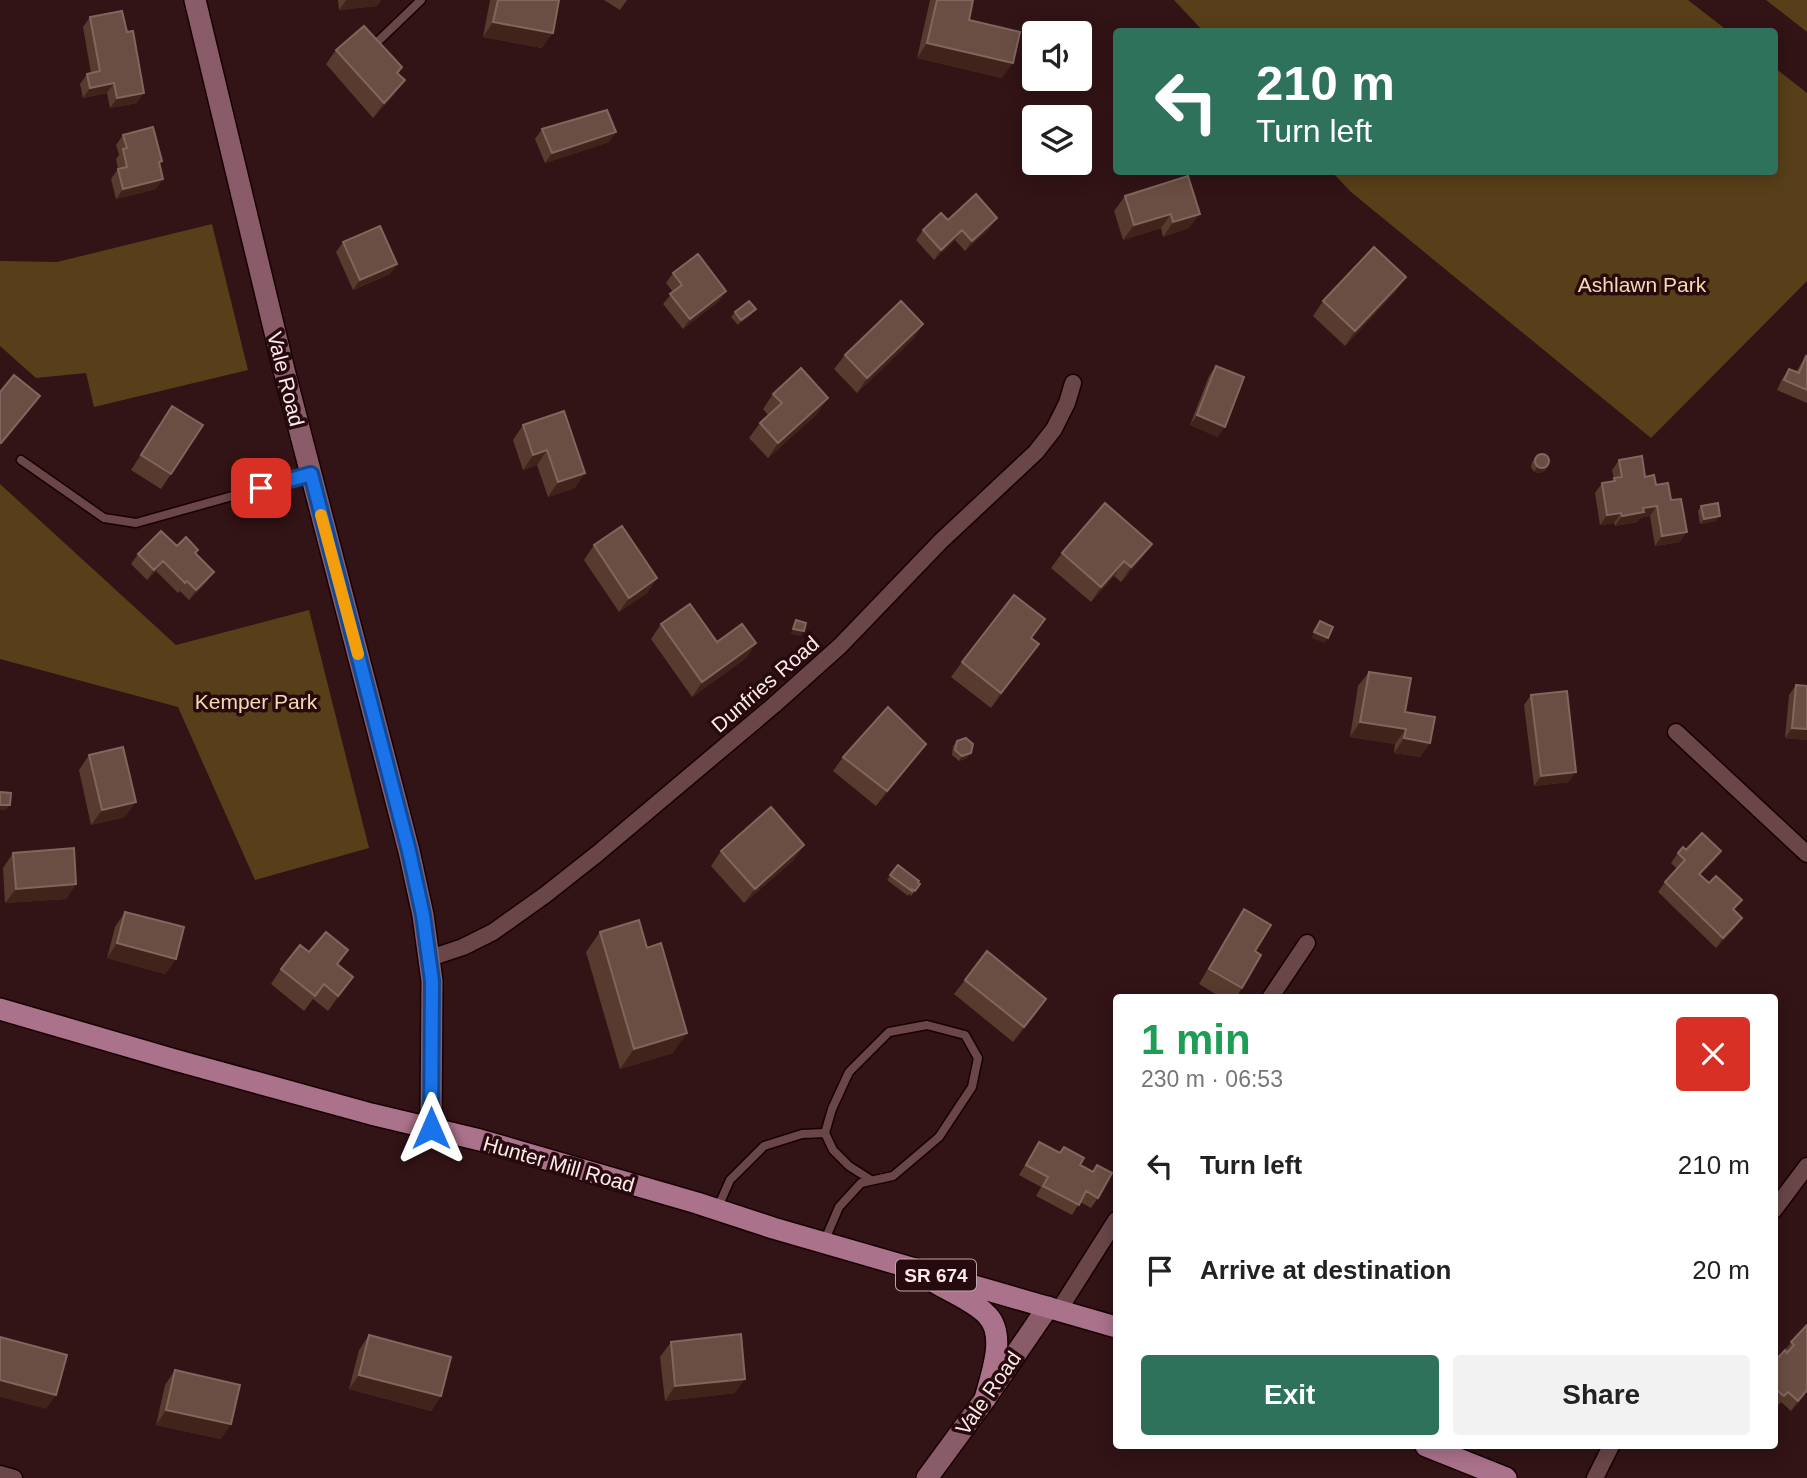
<!DOCTYPE html>
<html lang="en">
<head>
<meta charset="utf-8">
<style>
  body { margin:0; font-family:Helvetica,sans-serif; background:#f2f2f2; color:#222; height:100vh; display:flex; flex-direction:column; font-size:26px; white-space:nowrap }
  * { box-sizing:border-box; margin:0 }
  p { font-size:23px; color:#767676 }
  .icon { flex:none; width:38px; height:38px; fill:none; stroke:currentColor; stroke-width:2; stroke-linecap:round; stroke-linejoin:round }
  .map { position:relative; flex:1; overflow:hidden }
  .side { position:absolute; left:1113px; top:994px; width:665px; height:455px; display:flex; flex-direction:column; background:#fff; border-radius:7px; box-shadow:0 4px 18px #0003 }
  .side>* { flex:none }
  .guide { position:absolute; left:1113px; top:28px; width:665px; height:147px; border-radius:7px; box-shadow:0 4px 18px #0003; background:#2e725c; color:#fff; overflow:hidden }
  .fabs { position:absolute; left:1022px; top:21px; display:grid; gap:14px }
  .fabs a { display:grid; place-items:center; width:70px; height:70px; border-radius:7px; background:#fff; box-shadow:0 4px 18px #0003; font-size:35px }
  .pin { position:absolute; display:grid; place-items:center; width:60px; height:60px; color:#fff; margin:-30px; border-radius:14px; box-shadow:0 4px 10px #0006 }
  .me { position:absolute; width:77px; margin:-38px; rotate:0deg; stroke-linejoin:round; filter:drop-shadow(0 0 5px #0008) }
  .turn { display:flex; align-items:center; gap:24px; height:147px; padding:0 28px; font-size:32px }
  .turn .icon { width:91px; height:91px; stroke-width:2.5 }
  .turn b { display:block; font-size:49px; line-height:60px }
  .round { display:grid; place-items:center; flex:none; width:74px; height:74px; border-radius:7px; background:#f2f2f2 }
  .summary { display:flex; align-items:center; justify-content:space-between; height:119px; padding:0 28px }
  h1 { font-size:42px; font-weight:600; line-height:52px; color:#1e9e55 }
  .cta { display:flex; gap:14px; margin-top:auto; padding:14px 28px }
  .cta a { flex:1; height:80px; border-radius:7px; background:#2e725c; color:#fff; font-size:28px; font-weight:600; line-height:80px; text-align:center }
  .cta a+a { background:#f2f2f2; color:#222 }
  ul { padding:0; list-style:none }
  li { display:flex; align-items:center; gap:21px; height:105px; padding:0 28px }
  li div { flex:1 }
  li b { display:block; font-size:26px }
  li em { font-style:normal }
  .map>svg:first-child { display:block }
  .green { fill:#583f19 }
  .lines { fill:none; stroke-linecap:round; stroke-linejoin:round }
  .service-casing { stroke:#180103; stroke-width:11 }
  .minor-casing { stroke:#180103; stroke-width:19 }
  .secondary-casing { stroke:#180103; stroke-width:24 }
  .primary-casing { stroke:#180103; stroke-width:24 }
  .service { stroke:#6a4648; stroke-width:8 }
  .minor { stroke:#6a4648; stroke-width:16 }
  .secondary { stroke:#8a5c69; stroke-width:21 }
  .primary { stroke:#ab728b; stroke-width:21 }
  .wall { fill:#583b2e }
  .shaded-wall { fill:#42231c }
  .building { fill:#6a4e43; stroke:#81665d; stroke-width:2 }
  .route-casing { stroke:#114b97; stroke-width:18 }
  .route { stroke:#1a73e8; stroke-width:12 }
  .slow { stroke:#f59e0b; stroke-width:12 }
  .labels { text-anchor:middle; dominant-baseline:central; stroke-width:7; stroke-linejoin:round; paint-order:stroke }
  .shield { fill:#270a0d; stroke:#bca7a8; stroke-width:2 }
  .shield-label { font-size:19px; font-weight:bold; fill:#fceaeb }
  .park-label { font-size:21px; fill:#f6dab2; stroke:#270a0d }
  .street-label { font-size:21px; fill:#fceaeb; stroke:#270a0d }
</style>
</head>
<body>
<div class="map">
<svg width="1807" height="1478" viewBox="0 0 1807 1478">
  <rect width="100%" height="100%" fill="#321316"/>
  <path class="green" d="M 1174,0 L 1688,0 L 1728,31 L 1203,31 Z
    M 1766,0 L 1807,0 L 1807,32 Z
    M 1775,68 L 1807,93 L 1807,281 L 1651,438 L 1351,192 L 1332,172 L 1774,172 Z
    M 212,224 L 248,370 L 94,407 L 86,373 L 36,378 L 0,346 L 0,261 L 57,262 Z
    M 0,484 L 176,645 L 309,610 L 369,848 L 255,880 L 178,707 L 0,659 Z"/>
  <g class="lines">
    <g class="service-casing">
      <path id="service" d="M 370,49 L 421,0
        M 21,460 L 104,518 L 136,523 L 311,474
        M 825,1133 L 833,1150 L 849,1166 L 871,1180
        M 718,1207 L 730,1180 L 764,1146 L 802,1134 L 825,1133 L 832,1109 L 849,1072 L 889,1032 L 927,1025 L 965,1035 L 978,1058 L 972,1087 L 939,1137 L 893,1176 L 861,1183 L 839,1207 L 824,1242"/>
    </g>
    <g class="minor-casing">
      <path id="minor" d="M 1676,732 L 1807,854
        M 430,958 L 463,947 L 493,932 L 545,895 L 597,854 L 774,705 L 840,646 L 941,541 L 1036,452 L 1054,429 L 1067,403 L 1073,383
        M 1270,998 L 1307,943
        M 1774,1210 L 1807,1166
        M 1059,1310 L 1116,1220
        M 0,1474 L 14,1478
        M 1595,1478 L 1611,1446"/>
    </g>
    <g class="secondary-casing">
      <path id="secondary" d="M 195,0 L 285,374 L 409,851 L 423,915 L 432,981 L 431,1128
        M 927,1478 L 985,1399 L 1048,1307"/>
    </g>
    <g class="primary-casing">
      <path id="primary" d="M 0,1009 L 175,1060 L 371,1114 L 480,1140 L 697,1203 L 773,1228 L 1116,1327
        M 936,1283 C 951,1292 975,1302 987,1315 C 1007,1335 991,1375 985,1399
        M 1426,1446 L 1506,1478"/>
    </g>
    <use href="#service" class="service"/>
    <use href="#minor" class="minor"/>
    <use href="#secondary" class="secondary"/>
    <use href="#primary" class="primary"/>
  </g>
  <path class="wall" d="M 338,0 L 381,0 L 377,6 L 339,10 Z
    M 490,0 L 559,0 L 542,48 L 483,37 Z
    M 604,0 L 627,0 L 620,10 Z
    M 930,0 L 973,0 L 969,20 L 1002,78 L 917,58 Z
    M 90,17 L 137,103 L 110,108 L 107,93 L 83,98 L 80,84 L 87,74 L 91,73 L 83,27 Z
    M 336,50 L 397,74 L 394,95 L 373,118 L 326,64 Z
    M 542,129 L 616,132 L 609,142 L 545,163 L 535,139 Z
    M 123,135 L 162,161 L 159,164 L 156,189 L 116,199 L 111,179 L 118,169 L 116,159 L 119,155 L 116,145 Z
    M 1188,176 L 1189,228 L 1163,237 L 1161,228 L 1123,240 L 1114,211 L 1125,196 Z
    M 997,218 L 990,228 L 965,251 L 955,240 L 934,260 L 916,240 L 923,230 L 948,220 Z
    M 343,242 L 397,264 L 390,274 L 353,290 L 336,252 Z
    M 673,273 L 726,291 L 719,301 L 683,329 L 663,304 L 673,292 L 666,283 Z
    M 1406,277 L 1395,292 L 1345,346 L 1313,316 L 1323,301 Z
    M 735,312 L 752,314 L 738,325 L 731,317 Z
    M 923,324 L 913,339 L 857,393 L 834,369 L 845,355 Z
    M 1806,356 L 1807,357 L 1807,403 L 1777,390 L 1782,379 L 1789,369 L 1796,372 Z
    M 1216,366 L 1218,437 L 1190,425 L 1209,376 Z
    M 773,394 L 818,413 L 768,458 L 749,438 L 760,423 L 768,415 L 763,409 Z
    M 172,406 L 171,474 L 161,489 L 131,470 Z
    M 564,411 L 575,488 L 548,497 L 537,465 L 523,470 L 513,440 L 523,425 Z
    M 1536,457 L 1548,466 L 1545,471 L 1539,473 L 1534,472 L 1531,467 L 1532,462 Z
    M 1619,460 L 1656,485 L 1680,542 L 1655,546 L 1650,516 L 1640,518 L 1637,522 L 1615,526 L 1614,523 L 1600,525 L 1595,493 L 1602,483 L 1612,481 L 1614,479 L 1612,470 Z
    M 1701,506 L 1716,521 L 1700,524 L 1698,511 Z
    M 1152,544 L 1141,559 L 1121,582 L 1114,576 L 1091,602 L 1051,568 L 1062,553 Z
    M 594,545 L 657,578 L 647,593 L 619,612 L 584,560 Z
    M 177,546 L 196,554 L 207,582 L 189,600 L 180,591 L 178,593 L 156,571 L 147,580 L 131,564 L 138,554 Z
    M 661,624 L 717,642 L 756,643 L 746,658 L 692,697 L 651,639 Z
    M 1032,638 L 1039,644 L 991,708 L 951,677 L 962,662 Z
    M 1369,672 L 1430,743 L 1420,757 L 1394,753 L 1395,744 L 1350,737 L 1358,686 Z
    M 1796,685 L 1807,686 L 1807,740 L 1785,738 L 1789,695 Z
    M 1531,695 L 1569,782 L 1534,786 L 1524,705 Z
    M 957,741 L 967,758 L 959,761 L 952,755 L 953,746 Z
    M 926,744 L 915,759 L 876,806 L 833,771 L 843,757 Z
    M 89,755 L 125,817 L 91,825 L 79,770 Z
    M 1686,850 L 1721,851 L 1714,861 L 1700,875 L 1742,918 L 1735,928 L 1716,948 L 1658,892 L 1665,882 L 1677,869 L 1671,863 L 1678,853 Z
    M 721,851 L 794,860 L 744,903 L 711,866 Z
    M 13,853 L 76,884 L 66,899 L 5,903 L 3,868 Z
    M 898,865 L 920,884 L 911,896 L 909,894 L 908,896 L 887,880 Z
    M 1244,909 L 1255,951 L 1242,988 L 1236,998 L 1222,998 L 1199,984 L 1234,924 Z
    M 125,912 L 176,959 L 165,974 L 107,958 L 115,927 Z
    M 600,932 L 673,1053 L 620,1069 L 586,952 Z
    M 348,950 L 338,964 L 353,977 L 328,1011 L 313,999 L 304,1011 L 271,984 L 281,969 L 309,952 Z
    M 965,980 L 1036,1014 L 1013,1042 L 954,994 Z
    M 1039,1142 L 1060,1153 L 1064,1147 L 1080,1165 L 1092,1172 L 1097,1165 L 1098,1198 L 1091,1208 L 1080,1202 L 1072,1215 L 1036,1196 L 1041,1187 L 1019,1175 Z
    M 1807,1325 L 1807,1392 L 1791,1411 L 1781,1402 L 1777,1406 L 1774,1404 L 1774,1362 Z
    M 369,1335 L 441,1396 L 431,1411 L 349,1389 L 359,1350 Z
    M 671,1342 L 735,1393 L 665,1401 L 660,1357 Z
    M 175,1370 L 221,1439 L 156,1425 L 165,1385 Z"/>
  <path class="shaded-wall" d="M 346,0 L 381,0 L 377,6 L 339,10 Z
    M 493,22 L 553,33 L 542,48 L 483,37 Z
    M 927,43 L 1013,63 L 1002,78 L 917,58 Z
    M 405,80 L 394,95 L 373,118 L 384,103 Z
    M 114,83 L 107,93 L 83,98 L 90,88 Z
    M 144,93 L 137,103 L 110,108 L 117,98 Z
    M 616,132 L 609,142 L 545,163 L 552,153 Z
    M 163,179 L 156,189 L 116,199 L 123,189 Z
    M 1171,214 L 1161,228 L 1123,240 L 1134,225 Z
    M 1200,214 L 1189,228 L 1163,237 L 1173,222 Z
    M 997,218 L 990,228 L 965,251 L 972,241 Z
    M 962,230 L 955,240 L 934,260 L 941,250 Z
    M 397,264 L 390,274 L 353,290 L 360,280 Z
    M 1406,277 L 1395,292 L 1345,346 L 1355,331 Z
    M 726,291 L 719,301 L 683,329 L 690,319 Z
    M 756,309 L 752,314 L 738,325 L 741,320 Z
    M 923,324 L 913,339 L 857,393 L 867,378 Z
    M 40,396 L 29,411 L 0,447 L 1,443 Z
    M 828,398 L 818,413 L 768,458 L 778,443 Z
    M 1197,415 L 1225,427 L 1218,437 L 1190,425 Z
    M 547,450 L 537,465 L 523,470 L 533,455 Z
    M 1548,466 L 1545,471 L 1539,473 L 1534,472 L 1537,467 Z
    M 585,473 L 575,488 L 548,497 L 558,482 Z
    M 1657,506 L 1650,516 L 1640,518 L 1637,522 L 1615,526 L 1622,516 L 1643,508 Z
    M 1621,513 L 1614,523 L 1600,525 L 1607,515 Z
    M 1720,516 L 1716,521 L 1700,524 L 1704,519 Z
    M 1687,532 L 1680,542 L 1655,546 L 1662,536 Z
    M 1152,544 L 1141,559 L 1121,582 L 1131,567 Z
    M 163,561 L 156,571 L 147,580 L 154,570 Z
    M 1124,561 L 1114,576 L 1091,602 L 1101,587 Z
    M 214,572 L 207,582 L 189,600 L 196,590 Z
    M 657,578 L 647,593 L 619,612 L 629,598 Z
    M 793,629 L 804,631 L 801,636 L 790,634 Z
    M 1314,632 L 1328,638 L 1325,643 L 1311,638 Z
    M 756,643 L 746,658 L 692,697 L 702,682 Z
    M 1039,644 L 1028,659 L 991,708 L 1001,693 Z
    M 1360,722 L 1406,729 L 1395,744 L 1350,737 Z
    M 1792,728 L 1807,729 L 1807,740 L 1785,738 Z
    M 1404,738 L 1430,743 L 1420,757 L 1394,753 Z
    M 926,744 L 915,759 L 876,806 L 887,791 Z
    M 971,753 L 967,758 L 959,761 L 962,756 Z
    M 1576,772 L 1569,782 L 1534,786 L 1541,776 Z
    M 136,802 L 125,817 L 91,825 L 102,810 Z
    M 0,805 L 10,805 L 6,810 L 0,810 Z
    M 804,845 L 794,860 L 744,903 L 755,889 Z
    M 1721,851 L 1714,861 L 1692,884 L 1699,874 Z
    M 76,884 L 66,899 L 5,903 L 16,889 Z
    M 1742,918 L 1735,928 L 1716,948 L 1723,938 Z
    M 117,943 L 176,959 L 165,974 L 107,958 Z
    M 353,977 L 343,992 L 328,1011 L 338,996 Z
    M 1046,999 L 1036,1014 L 1013,1042 L 1024,1027 Z
    M 687,1033 L 673,1053 L 620,1069 L 634,1049 Z
    M 359,1375 L 441,1396 L 431,1411 L 349,1389 Z
    M 745,1379 L 735,1393 L 665,1401 L 675,1386 Z
    M 0,1380 L 56,1395 L 46,1409 L 0,1397 Z
    M 1807,1390 L 1807,1392 L 1791,1411 L 1798,1401 Z
    M 166,1410 L 231,1424 L 221,1439 L 156,1425 Z"/>
  <path class="building" d="M 498,0 L 559,0 L 553,33 L 493,22 Z
    M 937,0 L 973,0 L 969,20 L 1020,32 L 1013,63 L 927,43 Z
    M 122,11 L 127,32 L 133,31 L 144,93 L 117,98 L 114,83 L 90,88 L 87,74 L 100,71 L 90,17 Z
    M 364,26 L 402,67 L 397,73 L 405,80 L 384,103 L 336,50 Z
    M 607,110 L 616,132 L 552,153 L 542,129 Z
    M 153,127 L 162,161 L 159,162 L 163,179 L 123,189 L 118,169 L 127,167 L 123,149 L 127,148 L 123,135 Z
    M 1188,176 L 1200,214 L 1173,222 L 1171,214 L 1134,225 L 1125,196 Z
    M 976,194 L 997,218 L 972,241 L 962,230 L 941,250 L 923,230 L 941,213 L 948,220 Z
    M 380,226 L 397,264 L 360,280 L 343,242 Z
    M 1374,247 L 1406,277 L 1355,331 L 1323,301 Z
    M 698,254 L 726,291 L 690,319 L 670,294 L 682,285 L 673,273 Z
    M 749,301 L 756,309 L 741,320 L 735,312 Z
    M 901,301 L 923,324 L 867,378 L 845,355 Z
    M 1806,356 L 1807,357 L 1807,390 L 1784,380 L 1789,369 L 1799,373 Z
    M 1216,366 L 1244,377 L 1225,427 L 1197,415 Z
    M 801,368 L 828,398 L 778,443 L 760,423 L 782,403 L 773,394 Z
    M 14,375 L 40,396 L 1,443 L 0,443 L 0,392 Z
    M 172,406 L 203,425 L 171,474 L 141,455 Z
    M 564,411 L 585,473 L 558,482 L 547,450 L 533,455 L 523,425 Z
    M1535 461a7 7 0 1 1 14 0a7 7 0 1 1-14 0Z
    M 1642,456 L 1645,477 L 1654,475 L 1656,485 L 1668,483 L 1671,500 L 1681,499 L 1687,532 L 1662,536 L 1657,506 L 1643,508 L 1644,512 L 1622,516 L 1621,513 L 1607,515 L 1602,483 L 1615,481 L 1614,478 L 1622,477 L 1619,460 Z
    M 1105,503 L 1152,544 L 1131,567 L 1124,561 L 1101,587 L 1062,553 Z
    M 1718,503 L 1720,516 L 1704,519 L 1701,506 Z
    M 622,526 L 657,578 L 629,598 L 594,545 Z
    M 161,531 L 177,546 L 186,537 L 198,550 L 195,553 L 214,572 L 196,590 L 187,581 L 185,583 L 163,561 L 154,570 L 138,554 Z
    M 1014,595 L 1045,619 L 1031,638 L 1039,644 L 1001,693 L 962,662 Z
    M 690,604 L 717,642 L 742,624 L 756,643 L 702,682 L 661,624 Z
    M 796,620 L 806,623 L 804,631 L 793,629 Z
    M 1320,621 L 1333,627 L 1328,638 L 1314,632 Z
    M 1369,672 L 1411,678 L 1405,712 L 1435,717 L 1430,743 L 1404,738 L 1406,729 L 1360,722 Z
    M 1796,685 L 1807,686 L 1807,729 L 1792,728 Z
    M 1567,691 L 1576,772 L 1541,776 L 1531,695 Z
    M 888,707 L 926,744 L 887,791 L 843,757 Z
    M 966,738 L 973,744 L 971,753 L 962,756 L 955,750 L 957,741 Z
    M 123,747 L 136,802 L 102,810 L 89,755 Z
    M 0,792 L 11,793 L 10,805 L 0,805 Z
    M 771,807 L 804,845 L 755,889 L 721,851 Z
    M 1702,833 L 1721,851 L 1699,874 L 1709,883 L 1716,876 L 1742,900 L 1733,909 L 1742,918 L 1723,938 L 1665,882 L 1685,860 L 1678,853 L 1683,847 L 1686,850 Z
    M 74,848 L 76,884 L 16,889 L 13,853 Z
    M 898,865 L 919,881 L 918,883 L 920,884 L 915,891 L 912,889 L 912,891 L 890,875 Z
    M 1244,909 L 1271,925 L 1255,951 L 1261,955 L 1242,988 L 1209,969 Z
    M 125,912 L 184,927 L 176,959 L 117,943 Z
    M 639,920 L 647,948 L 661,943 L 687,1033 L 634,1049 L 600,932 Z
    M 326,932 L 348,950 L 337,964 L 353,977 L 338,996 L 324,984 L 315,996 L 281,969 L 300,945 L 309,952 Z
    M 987,951 L 1046,999 L 1024,1027 L 965,980 Z
    M 1039,1142 L 1060,1153 L 1064,1147 L 1084,1158 L 1080,1165 L 1093,1172 L 1097,1165 L 1112,1173 L 1098,1198 L 1086,1191 L 1079,1205 L 1043,1186 L 1048,1177 L 1026,1165 Z
    M 1807,1325 L 1807,1390 L 1798,1401 L 1788,1392 L 1784,1396 L 1774,1388 L 1774,1362 L 1785,1350 L 1787,1353 L 1794,1345 L 1791,1342 Z
    M 741,1334 L 745,1379 L 675,1386 L 671,1342 Z
    M 369,1335 L 451,1357 L 441,1396 L 359,1375 Z
    M 0,1337 L 67,1355 L 56,1395 L 0,1380 Z
    M 175,1370 L 240,1385 L 231,1424 L 166,1410 Z"/>
  <g class="lines">
    <g class="route-casing">
      <path id="route" d="M 261,488 L 311,474 L 409,851 L 423,915 L 432,981 L 431,1128"/>
    </g>
    <use href="#route" class="route"/>
    <path class="slow" d="M 321,515 L 358,654"/>
  </g>
  <g class="labels">
    <rect class="shield" x="896" y="1259.5" width="80" height="31" rx="5"/>
    <g class="shield-label">
      <text x="936" y="1275">SR 674</text>
    </g>
    <g class="park-label">
      <text x="1642" y="284">Ashlawn Park</text>
      <text x="256" y="701">Kemper Park</text>
    </g>
    <g class="street-label">
      <text transform="translate(286 379) rotate(76)">Vale Road</text>
      <text transform="translate(765 684) rotate(-41)">Dunfries Road</text>
      <text transform="translate(559 1164) rotate(16)">Hunter Mill Road</text>
      <text transform="translate(988 1393) rotate(-55)">Vale Road</text>
    </g>
  </g>
</svg>
<div class="fabs">
<a><svg class="icon" aria-label="sound" viewBox="0 0 24 24"><path d="M4 9h4l5-4v14l-5-4H4zM17 9q2 3 0 6"/></svg></a>
<a><svg class="icon" aria-label="layers" viewBox="0 0 24 24"><path d="M12 4l9 5-9 5-9-5zM3 14l9 5 9-5"/></svg></a>
</div>
<div class="pin" style="left:261px;top:488px;background:#d93025"><svg class="icon" aria-label="arrive" viewBox="0 0 24 24"><path d="M6 21V4h12l-3 4 3 4H6"/></svg></div>
<svg class="me" style="left:431px;top:1128px" viewBox="-20 -20 40 40"><path d="M0-17L14 15 0 8-14 15z" fill="#1a73e8" stroke="#fff" stroke-width="4"/></svg>
<div class="guide">
<div class="turn"><svg class="icon" aria-label="left" viewBox="0 0 24 24"><path d="M17 20v-9H6M10 6l-5 5 5 5"/></svg><div><b>210 m</b>Turn left</div></div>
</div>
<section class="side">
<div class="summary"><div><h1>1 min</h1><p>230 m · 06:53</p></div><a class="round" style="background:#d93025;color:#fff"><svg class="icon" aria-label="close" viewBox="0 0 24 24"><path d="M6 6l12 12M18 6L6 18"/></svg></a></div>
<ul>
<li><svg class="icon" aria-label="left" viewBox="0 0 24 24"><path d="M17 20v-9H6M10 6l-5 5 5 5"/></svg><div><b>Turn left</b></div><em>210 m</em></li>
<li><svg class="icon" aria-label="arrive" viewBox="0 0 24 24"><path d="M6 21V4h12l-3 4 3 4H6"/></svg><div><b>Arrive at destination</b></div><em>20 m</em></li>
</ul>
<div class="cta"><a>Exit</a><a>Share</a></div>
</section>
</div>
</body>
</html>
